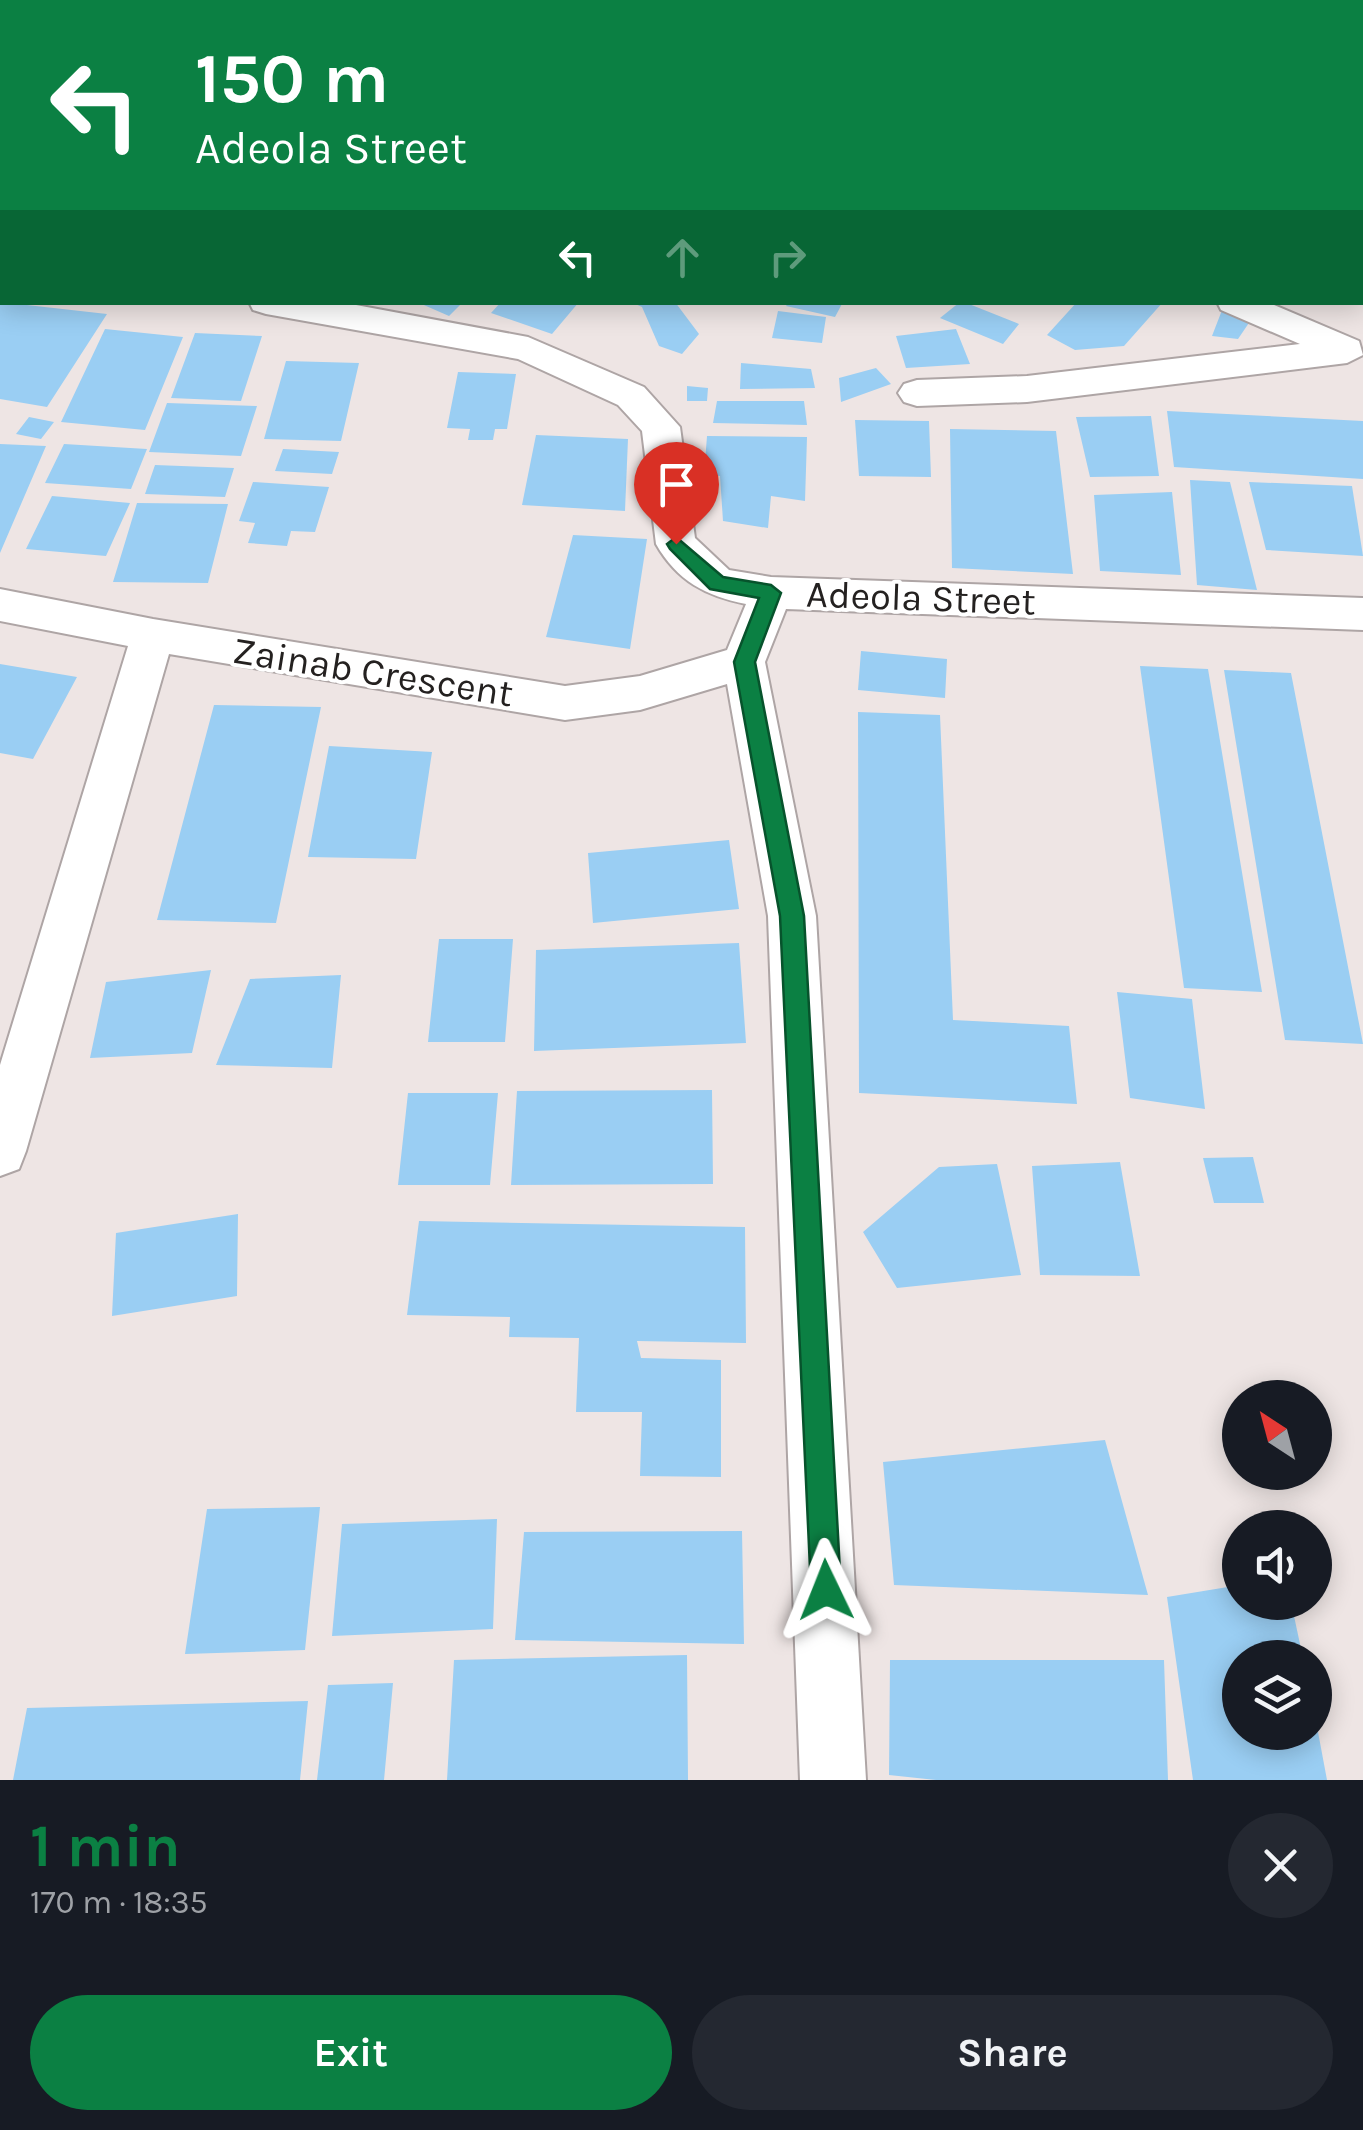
<!DOCTYPE html>
<html lang="en">
<head>
<meta charset="utf-8">
<style>
  body { margin:0; font-family:Karla,sans-serif; background:#242831; color:#f1f3f6; height:100vh; display:flex; flex-direction:column; font-size:38px; white-space:nowrap }
  * { box-sizing:border-box; margin:0 }
  p { font-size:32px; color:#9ea1a6 }
  .icon { flex:none; width:55px; height:55px; fill:none; stroke:currentColor; stroke-width:2; stroke-linecap:round; stroke-linejoin:round }
  .map { position:relative; height:1780px; overflow:hidden }
  .details { display:flex; flex-direction:column; background:#171b24; flex:1 }
  .details>* { flex:none }
  .banner { position:absolute; left:0px; top:0px; width:1365px; height:305px; box-shadow:0 5px 25px #0003; background:#0b8043; color:#fff; overflow:hidden }
  .needle { width:65px; rotate:324deg }
  .fabs { position:absolute; left:1222px; top:1380px; display:grid; gap:20px }
  .fabs a { display:grid; place-items:center; width:110px; height:110px; border-radius:50%; background:#171b24; box-shadow:0 5px 25px #0003; font-size:50px }
  .pin { position:absolute; display:grid; place-items:center; width:85px; height:85px; color:#fff; margin:-102px -42px; border-radius:50% 50% 50% 0; rotate:-45deg; box-shadow:0 0 10px #0007 }
  .pin .icon { rotate:45deg }
  .me { position:absolute; width:110px; margin:-55px; rotate:358deg; stroke-linejoin:round; filter:drop-shadow(0 0 8px #0008) }
  .turn { display:flex; align-items:center; gap:35px; height:210px; padding:0 30px; font-size:45px }
  .turn .icon { width:130px; height:130px; stroke-width:2.5 }
  .turn b { display:block; font-size:70px; line-height:85px }
  .lanes { display:flex; align-items:center; height:95px; padding:0 30px; background:#0003; justify-content:center; gap:50px; direction:ltr }
  .lanes .off { opacity:.35 }
  .round { display:grid; place-items:center; flex:none; width:105px; height:105px; border-radius:52px; background:#242831 }
  .overview { display:flex; align-items:center; justify-content:space-between; height:170px; padding:0 30px }
  h1 { font-size:60px; font-weight:700; line-height:75px; color:#0b8043 }
  .cta { display:flex; gap:20px; margin-top:auto; padding:20px 30px }
  .cta a { flex:1; height:115px; border-radius:60px; background:#0b8043; color:#fff; font-size:40px; font-weight:700; line-height:115px; text-align:center }
  .cta a+a { background:#242831; color:#f1f3f6 }
  .map>svg:first-child { display:block }
  .building { fill:#9acef3 }
  .lines { fill:none; stroke-linecap:round; stroke-linejoin:round }
  .minor-casing { stroke:#aea5a5; stroke-width:4 }
  .minor { fill:#fff; fill-rule:evenodd }
  .route { fill:#0b8043; stroke:#07532c; stroke-width:2.5 }
  .labels { text-anchor:middle; dominant-baseline:central; stroke-width:8; stroke-linejoin:round; paint-order:stroke }
  .street-label { font-size:38px; fill:#242120; stroke:#fff }
</style>
</head>
<body>
<div class="map">
<svg width="1363" height="1780" viewBox="0 0 1363 1780">
  <rect width="100%" height="100%" fill="#eee5e4"/>
  <path class="building" d="M 0,302 L 107,314 L 47,407 L 0,399 Z
    M 417,302 L 463,302 L 449,316 Z
    M 501,302 L 579,302 L 552,334 L 491,313 Z
    M 631,302 L 675,302 L 699,334 L 682,354 L 659,346 L 642,307 Z
    M 789,302 L 843,302 L 835,317 L 786,306 Z
    M 960,302 L 964,302 L 1019,324 L 1003,344 L 940,318 Z
    M 1077,302 L 1163,302 L 1124,346 L 1075,350 L 1047,335 Z
    M 1224,305 L 1255,314 L 1238,339 L 1212,336 Z
    M 778,311 L 826,317 L 822,343 L 772,338 Z
    M 105,329 L 183,337 L 145,430 L 61,422 Z
    M 956,329 L 970,364 L 906,368 L 896,336 Z
    M 195,333 L 262,336 L 241,401 L 171,398 Z
    M 286,361 L 359,363 L 341,441 L 264,439 Z
    M 741,363 L 811,369 L 815,388 L 740,389 Z
    M 876,368 L 891,384 L 841,402 L 839,378 Z
    M 458,372 L 516,374 L 507,429 L 495,429 L 493,440 L 468,440 L 470,429 L 447,428 Z
    M 687,386 L 708,388 L 707,401 L 687,401 Z
    M 717,401 L 804,401 L 807,425 L 713,423 Z
    M 167,403 L 257,406 L 241,456 L 149,452 Z
    M 1167,411 L 1363,421 L 1363,479 L 1174,467 Z
    M 1151,416 L 1159,476 L 1090,477 L 1076,417 Z
    M 29,417 L 54,422 L 41,439 L 16,434 Z
    M 855,420 L 929,421 L 931,477 L 859,476 Z
    M 950,429 L 1056,431 L 1073,574 L 952,568 Z
    M 536,435 L 628,439 L 625,511 L 522,505 Z
    M 707,436 L 807,437 L 805,501 L 771,496 L 768,528 L 723,521 L 720,476 L 704,475 Z
    M 0,444 L 46,446 L 0,553 Z
    M 64,444 L 147,449 L 131,489 L 45,483 Z
    M 283,449 L 339,452 L 332,474 L 275,471 Z
    M 155,465 L 234,468 L 225,497 L 145,494 Z
    M 1190,480 L 1230,482 L 1257,590 L 1197,585 Z
    M 253,482 L 329,487 L 315,532 L 291,531 L 287,546 L 248,543 L 255,523 L 239,521 Z
    M 1249,482 L 1352,486 L 1363,556 L 1266,550 Z
    M 1172,492 L 1181,575 L 1100,571 L 1094,495 Z
    M 52,496 L 130,503 L 106,556 L 26,549 Z
    M 137,503 L 228,504 L 208,583 L 113,582 Z
    M 573,535 L 647,539 L 630,649 L 546,637 Z
    M 861,651 L 947,659 L 945,698 L 858,690 Z
    M 0,664 L 77,677 L 33,759 L 0,753 Z
    M 1140,666 L 1208,669 L 1262,992 L 1184,988 Z
    M 1224,670 L 1291,673 L 1363,1044 L 1285,1040 Z
    M 214,705 L 321,707 L 276,923 L 157,920 Z
    M 858,712 L 940,715 L 953,1020 L 1069,1026 L 1077,1104 L 859,1093 Z
    M 329,746 L 432,752 L 416,859 L 308,857 Z
    M 729,840 L 739,909 L 593,923 L 588,853 Z
    M 439,939 L 513,939 L 505,1042 L 428,1042 Z
    M 739,943 L 746,1043 L 534,1051 L 536,950 Z
    M 211,970 L 192,1053 L 90,1058 L 106,982 Z
    M 341,975 L 332,1068 L 216,1065 L 250,979 Z
    M 1117,992 L 1192,999 L 1205,1109 L 1130,1098 Z
    M 712,1090 L 713,1184 L 511,1185 L 517,1091 Z
    M 408,1093 L 498,1093 L 490,1185 L 398,1185 Z
    M 1253,1157 L 1264,1203 L 1214,1203 L 1203,1158 Z
    M 1120,1162 L 1140,1276 L 1040,1275 L 1032,1166 Z
    M 997,1164 L 1021,1275 L 897,1288 L 863,1232 L 939,1167 Z
    M 238,1214 L 237,1296 L 112,1316 L 116,1233 Z
    M 419,1221 L 745,1227 L 746,1343 L 637,1341 L 641,1358 L 721,1360 L 721,1477 L 640,1476 L 642,1412 L 576,1412 L 579,1338 L 509,1337 L 510,1317 L 407,1315 Z
    M 1105,1440 L 1148,1595 L 894,1585 L 883,1462 Z
    M 320,1507 L 305,1650 L 185,1654 L 207,1509 Z
    M 497,1519 L 493,1629 L 332,1636 L 342,1524 Z
    M 742,1531 L 744,1644 L 515,1640 L 524,1532 Z
    M 1240,1585 L 1240,1602 L 1291,1602 L 1303,1658 L 1240,1658 L 1240,1732 L 1318,1732 L 1327,1780 L 1193,1780 L 1167,1597 Z
    M 687,1655 L 688,1780 L 447,1780 L 454,1660 Z
    M 890,1660 L 1164,1660 L 1168,1780 L 936,1780 L 889,1775 Z
    M 393,1683 L 384,1780 L 317,1780 L 328,1685 Z
    M 308,1701 L 300,1780 L 13,1780 L 27,1708 Z"/>
  <g class="lines">
    <g class="minor-casing">
      <path id="minor" d="M 537,0 L 570,0 L 572,2 L 539,2 Z
        M 1013,0 L 1049,0 L 1051,2 L 1015,2 Z
        M 1362,111 L 1363,111 L 1363,131 L 1362,131 Z
        M 2,225 L 2,247 L 0,248 L 0,226 Z
        M 249,302 L 340,302 L 528,337 L 644,387 L 680,427 L 695,538 L 729,570 L 771,577 L 1363,598 L 1363,630 L 786,609 L 765,662 L 816,916 L 866,1780 L 800,1780 L 768,916 L 727,684 L 640,710 L 565,720 L 169,654 L 26,1151 L 19,1169 L 0,1176 L 0,1065 L 128,646 L 0,621 L 0,589 L 153,619 L 565,686 L 640,676 L 727,650 L 746,604 C 706,596 677,581 656,544 L 642,431 L 618,405 L 518,359 L 266,314 L 253,310 Z
        M 1217,302 L 1267,302 L 1359,341 L 1363,355 L 1347,363 L 1027,402 L 917,406 L 904,402 L 898,393 L 904,384 L 917,380 L 1027,376 L 1300,344 L 1221,310 Z"/>
    </g>
    <use href="#minor" class="minor"/>
  </g>
  <path class="route" d="M 676,537 L 723,577 L 771,585 L 781,593 L 755,662 L 804,916 L 841,1590 L 836,1601 L 826,1605 L 815,1601 L 811,1590 L 780,916 L 734,662 L 759,598 L 710,589 L 670,549 L 667,544 Z"/>
  <g class="labels">
    <g class="street-label">
      <text transform="translate(921 598) rotate(2)">Adeola Street</text>
      <text transform="translate(373 672) rotate(9)">Zainab Crescent</text>
    </g>
  </g>
</svg>
<div class="fabs">
<a><svg class="needle" viewBox="-14 -14 28 28"><path d="M0-13l5 13h-10z" fill="#e53935"/><path d="M0 13l5-13h-10z" fill="#9ea1a6"/></svg></a>
<a><svg class="icon" aria-label="sound" viewBox="0 0 24 24"><path d="M4 9h4l5-4v14l-5-4H4zM17 9q2 3 0 6"/></svg></a>
<a><svg class="icon" aria-label="layers" viewBox="0 0 24 24"><path d="M12 4l9 5-9 5-9-5zM3 14l9 5 9-5"/></svg></a>
</div>
<div class="pin" style="left:676px;top:544px;background:#d93025"><svg class="icon" aria-label="arrive" viewBox="0 0 24 24"><path d="M6 21V4h12l-3 4 3 4H6"/></svg></div>
<svg class="me" style="left:826px;top:1590px" viewBox="-20 -20 40 40"><path d="M0-17L14 15 0 8-14 15z" fill="#0b8043" stroke="#fff" stroke-width="4"/></svg>
<div class="banner">
<div class="turn"><svg class="icon" aria-label="left" viewBox="0 0 24 24"><path d="M17 20v-9H6M10 6l-5 5 5 5"/></svg><div><b>150 m</b>Adeola Street</div></div>
<div class="lanes"><svg class="icon" aria-label="left" viewBox="0 0 24 24"><path d="M17 20v-9H6M10 6l-5 5 5 5"/></svg><svg class="icon off" aria-label="ahead" viewBox="0 0 24 24"><path d="M12 20V5M6 11l6-6 6 6"/></svg><svg class="icon off" aria-label="right" viewBox="0 0 24 24"><path d="M7 20v-9h11M14 6l5 5-5 5"/></svg></div>
</div>
</div>
<section class="details">
<div class="overview"><div><h1>1 min</h1><p>170 m · 18:35</p></div><a class="round"><svg class="icon" aria-label="close" viewBox="0 0 24 24"><path d="M6 6l12 12M18 6L6 18"/></svg></a></div>
<div class="cta"><a>Exit</a><a>Share</a></div>
</section>
</body>
</html>
